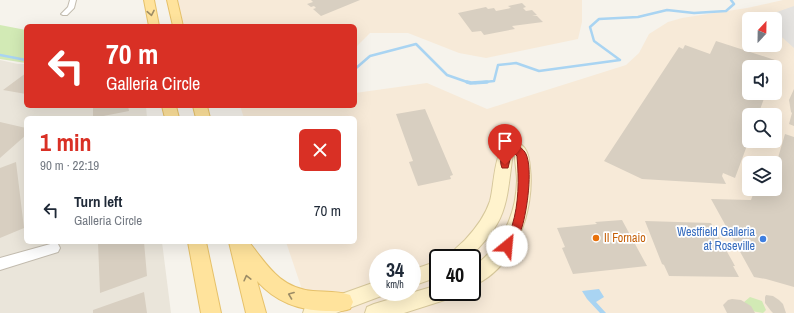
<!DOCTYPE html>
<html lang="en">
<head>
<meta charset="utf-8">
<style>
  body { margin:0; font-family:"Archivo Narrow",sans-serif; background:#f6f6f7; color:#1f2937; height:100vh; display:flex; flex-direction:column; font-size:15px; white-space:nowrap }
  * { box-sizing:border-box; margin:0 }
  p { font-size:13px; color:#747a83 }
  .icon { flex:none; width:22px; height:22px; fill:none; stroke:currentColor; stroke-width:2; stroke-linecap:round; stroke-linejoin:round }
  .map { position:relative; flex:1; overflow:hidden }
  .sheet { position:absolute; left:24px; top:116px; width:333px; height:128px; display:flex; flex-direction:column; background:#fff; border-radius:6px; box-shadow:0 4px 16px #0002 }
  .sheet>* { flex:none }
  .top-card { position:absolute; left:24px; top:24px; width:333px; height:84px; border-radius:6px; box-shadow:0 4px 16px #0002; background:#d93025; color:#fff; overflow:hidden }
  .needle { width:26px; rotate:22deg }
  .tools { position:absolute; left:742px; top:12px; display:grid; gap:8px }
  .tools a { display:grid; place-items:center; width:40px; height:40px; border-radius:6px; background:#fff; box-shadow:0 4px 16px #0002; font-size:20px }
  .speed { position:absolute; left:369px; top:249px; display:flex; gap:8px; font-size:20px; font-weight:700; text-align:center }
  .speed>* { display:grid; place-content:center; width:52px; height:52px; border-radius:50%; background:#fff; box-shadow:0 4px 16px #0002; line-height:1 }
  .speed small { font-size:10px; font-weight:400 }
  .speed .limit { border:2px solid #111; border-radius:6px; background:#fff; color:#111 }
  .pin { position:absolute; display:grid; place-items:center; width:34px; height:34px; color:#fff; margin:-41px -17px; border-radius:50% 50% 50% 0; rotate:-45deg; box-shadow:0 0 4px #0007 }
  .pin .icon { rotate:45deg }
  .me { position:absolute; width:44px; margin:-22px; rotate:28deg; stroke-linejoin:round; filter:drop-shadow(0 0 3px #0008) }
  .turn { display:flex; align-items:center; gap:14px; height:84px; padding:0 16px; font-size:18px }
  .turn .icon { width:52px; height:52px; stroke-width:2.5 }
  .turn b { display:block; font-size:28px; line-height:34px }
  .round { display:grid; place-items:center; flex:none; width:42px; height:42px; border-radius:6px; background:#f6f6f7 }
  .head { display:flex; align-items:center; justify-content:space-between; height:68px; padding:0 16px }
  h1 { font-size:24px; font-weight:700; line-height:30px; color:#d93025 }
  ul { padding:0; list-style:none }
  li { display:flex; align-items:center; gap:12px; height:52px; padding:0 16px }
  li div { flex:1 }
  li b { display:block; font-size:15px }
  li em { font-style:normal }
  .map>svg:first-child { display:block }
  .residential { fill:#eae5da }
  .commercial { fill:#f7ead8; fill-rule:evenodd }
  .green { fill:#d2eab5 }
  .parking { fill:#e5e3e0 }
  .water { fill:#a9d4f2 }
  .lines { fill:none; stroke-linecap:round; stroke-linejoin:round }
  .stream-far1 { stroke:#a9d4f2; stroke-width:2.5 }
  .stream { stroke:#a9d4f2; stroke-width:3.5 }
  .building { fill:#d8cfc1 }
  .street-casing { stroke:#c2bbae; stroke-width:2 }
  .secondary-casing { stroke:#d6c79b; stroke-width:2 }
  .primary-casing { stroke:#e6c16a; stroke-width:2 }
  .street { fill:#fff; fill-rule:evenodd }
  .secondary { fill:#fff3cd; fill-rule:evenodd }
  .primary { fill:#ffe39c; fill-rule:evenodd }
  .oneway { stroke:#9c8c66 }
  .route { fill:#d93025; stroke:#8d1f18 }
  .food-dot { fill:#e8710a; stroke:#fff; stroke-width:1.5 }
  .shop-dot { fill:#3f7fe0; stroke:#fff; stroke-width:1.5 }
  .labels { text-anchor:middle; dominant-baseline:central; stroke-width:3.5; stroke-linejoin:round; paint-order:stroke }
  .shop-label { font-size:12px; fill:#366cbe; stroke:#fff; text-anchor:end }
  .food-label { font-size:12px; fill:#c56008; stroke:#fff; text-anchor:start }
</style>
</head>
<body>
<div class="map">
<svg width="794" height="313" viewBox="0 0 794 313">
  <rect width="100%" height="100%" fill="#f6f3ec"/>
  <path class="residential" d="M 0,60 L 18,64 L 26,64 L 26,106 L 146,106 L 147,118 L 26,118 L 26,242 L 162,242 L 171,313 L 0,313 Z"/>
  <path class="commercial" d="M 175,0 L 582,0 L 582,22 L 578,39 L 486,58 L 459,53 L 408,33 L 370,33 L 355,48 L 355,26 L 185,26 Z
    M 783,0 L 794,0 L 794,313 L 310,313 L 286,242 L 355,242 L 355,118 L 244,118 L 240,106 L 355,106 L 355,93 L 427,83 L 487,109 L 626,65 L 639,53 L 649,34 L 668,22 L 682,18 L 747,8 ZM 749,19 L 775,19 L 775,45 L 749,45 ZM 749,67 L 775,67 L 775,93 L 749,93 ZM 749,115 L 775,115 L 775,141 L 749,141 ZM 749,163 L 775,163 L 775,189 L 749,189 ZM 378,258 L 412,258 L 412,292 L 378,292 ZM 438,258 L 472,258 L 472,292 L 438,292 Z"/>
  <path class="green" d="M 0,25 L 26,30 L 26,63 L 0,59 Z
    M 750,297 L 762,301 L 766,310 L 763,313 L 751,311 L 744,302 Z"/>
  <path class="parking" d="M 794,6 L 794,48 L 775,31 L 775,19 L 760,18 Z"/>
  <path class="water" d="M 599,289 L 604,297 L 596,302 L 606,313 L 600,313 L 587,299 L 582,291 Z"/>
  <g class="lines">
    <path class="stream-far1" d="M 0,55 L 26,60
      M 355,69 L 370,56 L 416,44 L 447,75 L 470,83
      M 475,83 L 494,81 L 498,65 L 516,63 L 539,71 L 620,60 L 594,41 L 590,27 L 599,19 L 638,17 L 667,10 L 694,13 L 726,11 L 734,4 L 731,0"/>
    <path class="stream" d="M 467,82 L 471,83 L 487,82"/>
  </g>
  <path class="building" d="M 311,0 L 360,0 L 321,16 L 313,9 L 316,8 L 314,6 L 311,7 L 307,4 L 313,2 Z
    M 522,3 L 526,7 L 523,8 L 526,11 L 532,10 L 537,15 L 532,15 L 537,16 L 543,22 L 512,26 L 515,29 L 484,35 L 481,31 L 472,32 L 458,13 L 486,7 L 488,9 L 494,8 L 496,11 L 511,8 L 508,6 Z
    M 716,41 L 778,61 L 776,67 L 749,67 L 749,93 L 766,93 L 758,115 L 749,115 L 749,140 L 735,178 L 723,173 L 722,176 L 726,184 L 642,179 L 604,161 L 679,47 L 683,49 L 685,45 L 710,54 Z
    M 26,73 L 26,94 L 3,90 Z
    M 794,89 L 794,126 L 789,124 L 792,113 L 791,112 L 789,100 Z
    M 93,106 L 128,106 L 129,111 L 93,118 Z
    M 425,109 L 453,175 L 450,176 L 451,179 L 418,186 L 409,162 L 413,161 L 396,114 Z
    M 0,122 L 26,128 L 26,135 L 0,158 Z
    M 785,134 L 794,137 L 794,287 L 766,279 L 754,277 L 711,199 L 751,200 L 755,189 L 775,189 L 775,168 Z
    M 16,162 L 24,228 L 0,238 L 0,168 Z
    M 622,220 L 647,266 L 573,274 L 562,248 L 565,247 L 557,228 L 597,224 L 595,222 Z
    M 645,221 L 711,223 L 735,266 L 733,266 L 739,277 L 669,276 L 664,265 L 662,264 Z
    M 98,242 L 144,242 L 147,276 L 100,293 Z
    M 144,292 L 147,313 L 93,313 L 93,310 Z
    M 766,295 L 773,296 L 779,300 L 783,304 L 786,313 L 773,313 L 771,311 L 765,303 L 765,297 Z
    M 732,299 L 741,300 L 751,306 L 755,313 L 727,313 L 723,305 L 728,300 Z"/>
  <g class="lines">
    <g class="street-casing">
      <path id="street" d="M 70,0 L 76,0 L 74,8 L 67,15 L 63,15 L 61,14 L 68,7 Z
        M 54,243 L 58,244 L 60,248 L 58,252 L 0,270 L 0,258 Z"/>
    </g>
    <g class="secondary-casing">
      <path id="secondary" d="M 512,140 C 527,145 529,154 530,168 C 535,210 515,269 472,286 L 472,268 C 501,247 516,216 517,181 C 517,172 515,164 515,156 L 513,154 C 509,176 509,204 497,224 C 490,236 479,248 469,258 L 449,258 C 452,250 459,246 465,240 C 476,228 485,216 490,201 C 495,184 493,146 512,140 Z
        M 438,261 L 438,277 L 412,286 L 412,270 Z
        M 378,281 L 378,292 L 386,292 L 384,295 L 336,313 L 303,313 L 305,307 Z
        M 438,285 L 438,292 L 454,292 L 451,298 L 404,313 L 365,313 L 367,307 L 374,304 Z"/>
    </g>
    <g class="primary-casing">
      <path id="primary" d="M 144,0 L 154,0 L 159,26 L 149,26 Z
        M 167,0 L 177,0 L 183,26 L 173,26 Z
        M 162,106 L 176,106 L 179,118 L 165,118 Z
        M 193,106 L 207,106 L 210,118 L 196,118 Z
        M 188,242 L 206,242 L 221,313 L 201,313 Z
        M 229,242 L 249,242 C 268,266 280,288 313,291 C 325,292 338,291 350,295 L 353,302 L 350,309 C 342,312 334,311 326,311 C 298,310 276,302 257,281 L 266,313 L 246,313 Z"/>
    </g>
    <use href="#street" class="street"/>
    <use href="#secondary" class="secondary"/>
    <use href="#primary" class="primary"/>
  </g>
  <defs><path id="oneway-chevron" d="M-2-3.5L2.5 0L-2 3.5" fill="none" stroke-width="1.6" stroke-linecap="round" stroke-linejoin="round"/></defs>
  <g class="oneway">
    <use href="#oneway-chevron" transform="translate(151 13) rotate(79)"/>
    <use href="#oneway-chevron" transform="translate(247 278) rotate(-104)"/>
    <use href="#oneway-chevron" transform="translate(291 295) rotate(-159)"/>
  </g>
  <path class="route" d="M 512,142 C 516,144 524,149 526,154 C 533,169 527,211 522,227 C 520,235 514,242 511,249 L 507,250 L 503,249 L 501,246 C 504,239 509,233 512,226 C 519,203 519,180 517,156 L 512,151 L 508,168 L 502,168 C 498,159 503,145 512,142 Z"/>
  <circle class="food-dot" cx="596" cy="238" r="4"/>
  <circle class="shop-dot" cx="763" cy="239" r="4"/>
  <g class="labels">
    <g class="shop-label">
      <text x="755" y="232">Westfield Galleria<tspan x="755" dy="14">at Roseville</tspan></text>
    </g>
    <g class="food-label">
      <text x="604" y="238">II Fornaio</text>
    </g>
  </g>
</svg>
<div class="tools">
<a><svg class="needle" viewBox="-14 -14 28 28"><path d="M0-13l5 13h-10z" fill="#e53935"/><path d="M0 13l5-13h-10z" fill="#747a83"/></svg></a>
<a><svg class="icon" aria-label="sound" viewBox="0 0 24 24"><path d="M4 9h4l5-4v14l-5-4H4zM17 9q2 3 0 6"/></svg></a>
<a><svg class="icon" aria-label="search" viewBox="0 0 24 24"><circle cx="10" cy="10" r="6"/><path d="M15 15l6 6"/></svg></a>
<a><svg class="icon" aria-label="layers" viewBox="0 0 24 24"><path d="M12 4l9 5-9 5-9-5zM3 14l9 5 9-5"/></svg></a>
</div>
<div class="speed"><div>34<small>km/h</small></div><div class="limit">40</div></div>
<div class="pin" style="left:505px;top:165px;background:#d93025"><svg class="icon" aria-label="arrive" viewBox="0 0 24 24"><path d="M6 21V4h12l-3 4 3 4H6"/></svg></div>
<svg class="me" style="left:507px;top:246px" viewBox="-20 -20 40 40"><circle r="19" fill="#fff"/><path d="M0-13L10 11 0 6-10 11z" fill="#d93025"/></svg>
<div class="top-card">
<div class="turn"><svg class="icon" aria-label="left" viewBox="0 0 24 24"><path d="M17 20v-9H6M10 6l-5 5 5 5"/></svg><div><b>70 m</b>Galleria Circle</div></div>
</div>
<section class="sheet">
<div class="head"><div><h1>1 min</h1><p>90 m · 22:19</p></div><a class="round" style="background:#d93025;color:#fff"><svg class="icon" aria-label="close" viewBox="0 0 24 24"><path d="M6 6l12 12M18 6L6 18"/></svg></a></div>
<ul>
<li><svg class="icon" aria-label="left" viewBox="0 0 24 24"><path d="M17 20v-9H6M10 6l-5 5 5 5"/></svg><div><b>Turn left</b><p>Galleria Circle</p></div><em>70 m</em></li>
</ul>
</section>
</div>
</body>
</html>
